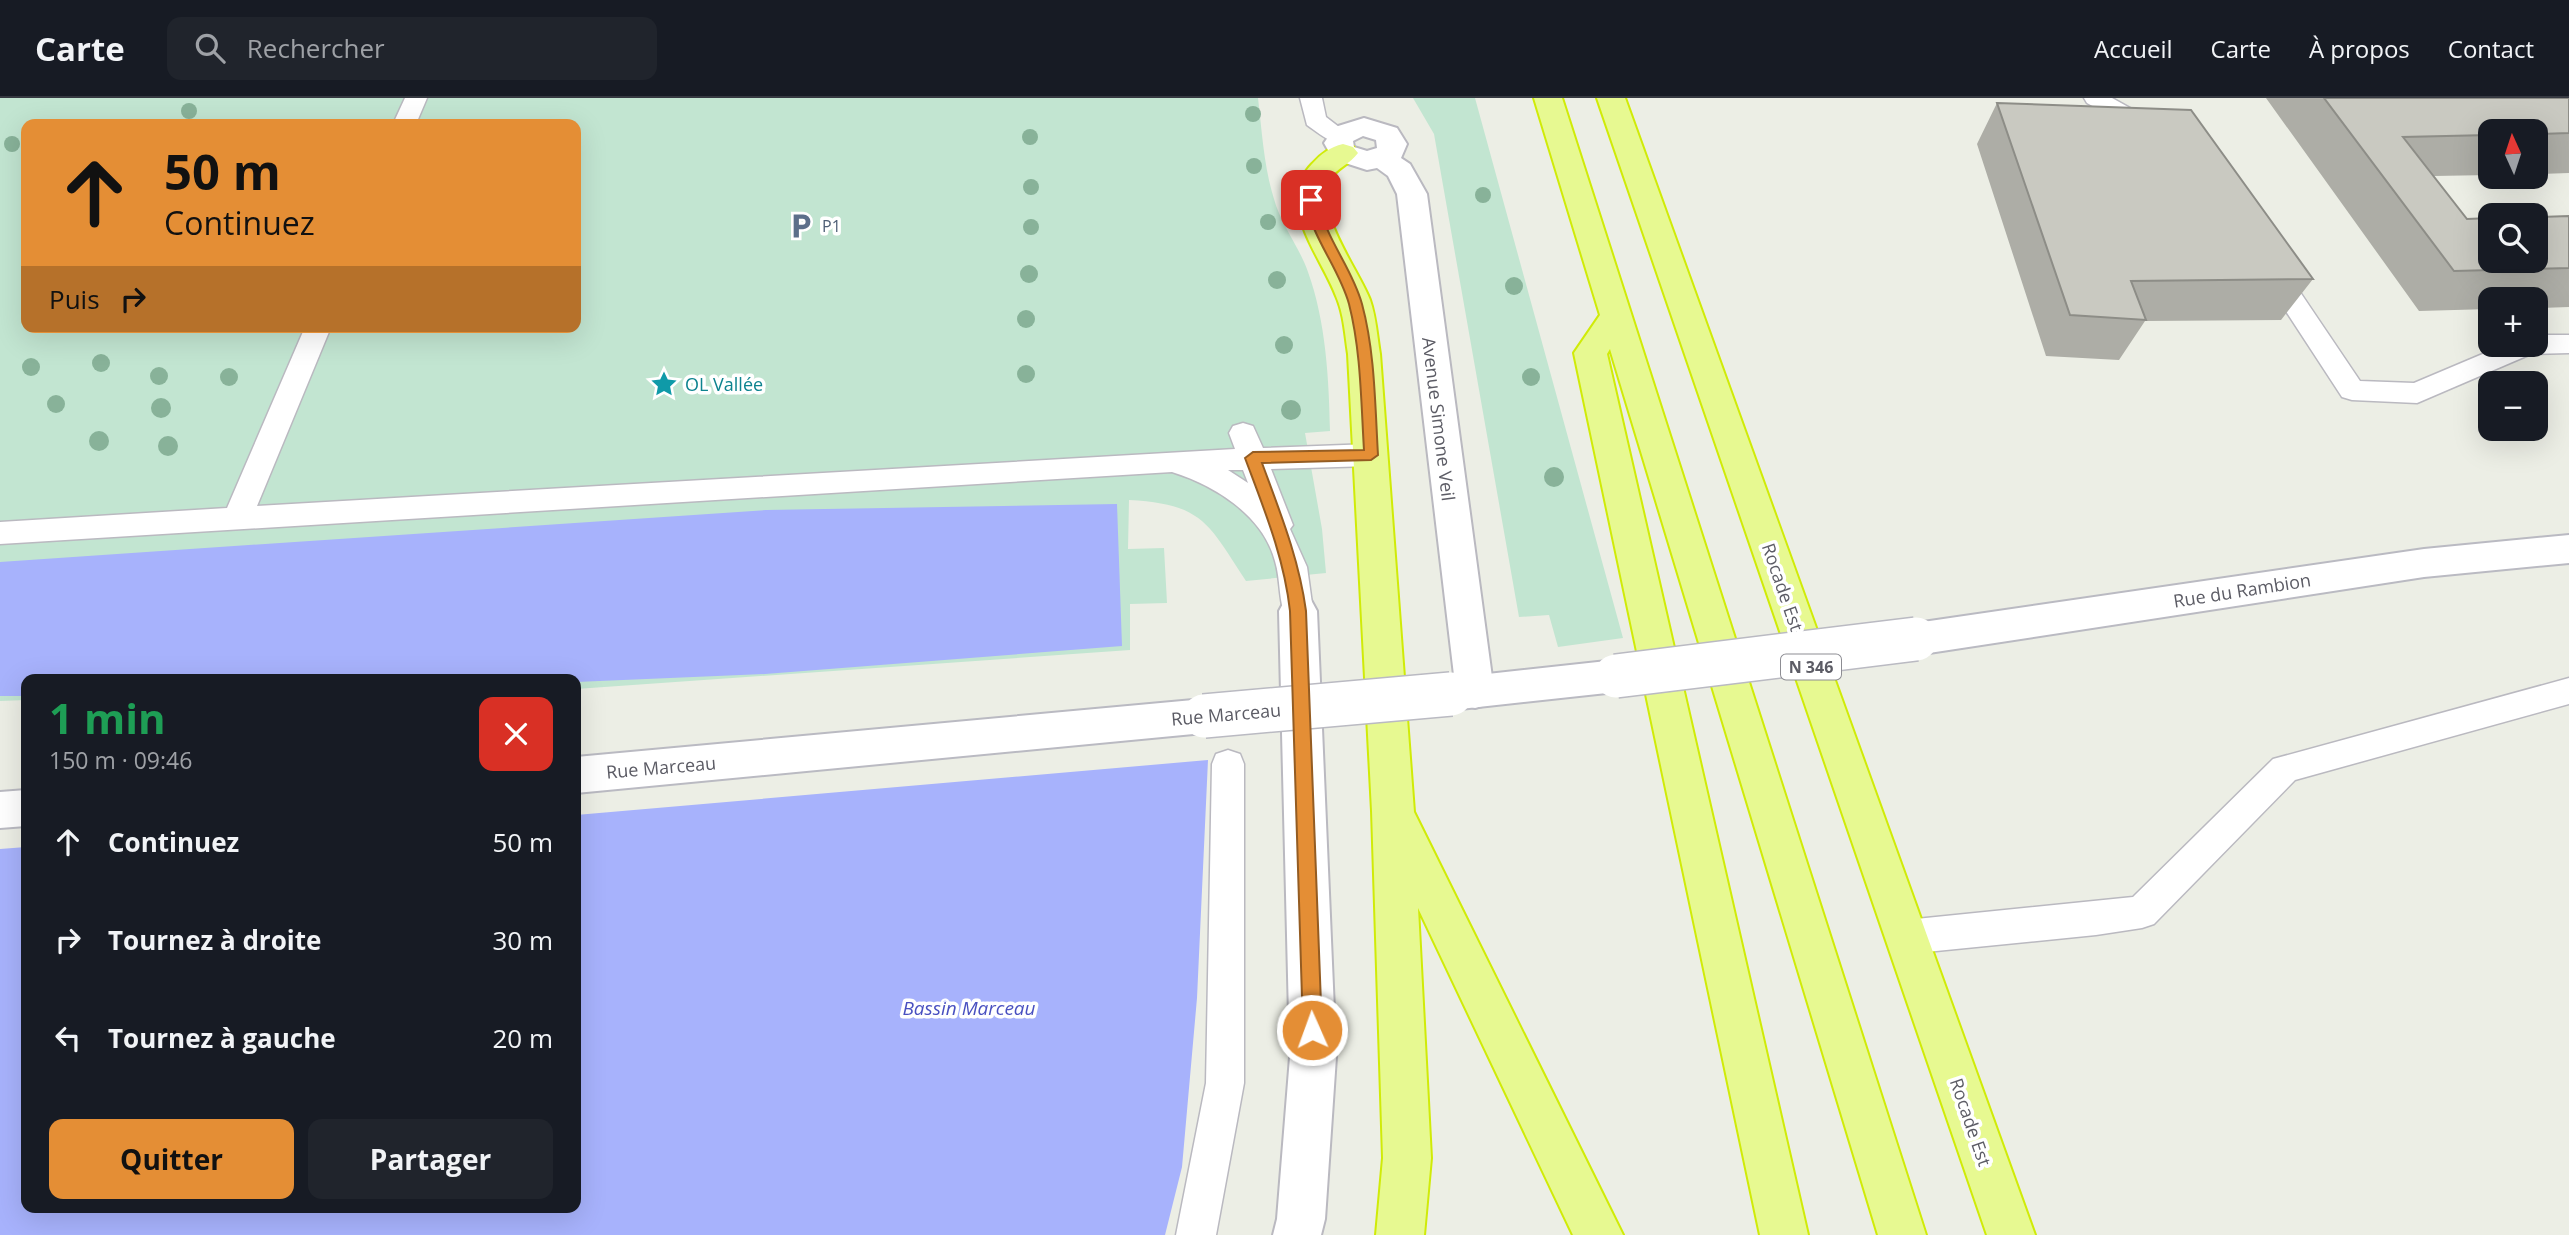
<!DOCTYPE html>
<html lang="fr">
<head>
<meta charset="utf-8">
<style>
  body { margin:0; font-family:"Open Sans",sans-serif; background:#20242c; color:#f1f3f6; height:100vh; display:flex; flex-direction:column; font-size:26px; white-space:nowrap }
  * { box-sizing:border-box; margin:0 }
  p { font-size:23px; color:#9ea1a6 }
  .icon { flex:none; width:38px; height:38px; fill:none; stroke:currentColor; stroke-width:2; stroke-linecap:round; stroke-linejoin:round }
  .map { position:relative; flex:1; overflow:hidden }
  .sheet { position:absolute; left:21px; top:576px; width:560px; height:539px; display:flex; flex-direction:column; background:#171b24; border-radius:14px; box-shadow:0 7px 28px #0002 }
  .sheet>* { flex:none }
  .guide { position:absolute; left:21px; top:21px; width:560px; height:214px; border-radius:14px; box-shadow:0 7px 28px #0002; background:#e48e35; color:#111; overflow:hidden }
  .needle { width:46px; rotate:357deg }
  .buttons { position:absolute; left:2478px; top:21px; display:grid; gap:14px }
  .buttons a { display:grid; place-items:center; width:70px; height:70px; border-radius:14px; background:#171b24; box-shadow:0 7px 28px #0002; font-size:35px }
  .pin { position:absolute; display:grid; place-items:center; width:60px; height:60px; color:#fff; margin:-30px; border-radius:14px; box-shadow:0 4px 10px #0006 }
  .me { position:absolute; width:77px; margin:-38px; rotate:358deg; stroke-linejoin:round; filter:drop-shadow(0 0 5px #0008) }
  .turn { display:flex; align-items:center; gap:24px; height:147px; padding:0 28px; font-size:32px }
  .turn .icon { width:91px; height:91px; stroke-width:2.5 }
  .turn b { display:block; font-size:49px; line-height:60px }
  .then { display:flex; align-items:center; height:66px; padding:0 28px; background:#0003; gap:14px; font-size:26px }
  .round { display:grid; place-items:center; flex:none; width:74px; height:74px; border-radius:14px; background:#20242c }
  .summary { display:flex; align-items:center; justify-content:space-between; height:119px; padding:0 28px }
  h1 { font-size:42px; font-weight:700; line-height:52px; color:#1e9e55 }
  .button { display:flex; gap:14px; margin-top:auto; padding:14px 28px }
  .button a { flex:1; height:80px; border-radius:14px; background:#e48e35; color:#111; font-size:28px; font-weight:700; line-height:80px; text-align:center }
  .button a+a { background:#20242c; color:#f1f3f6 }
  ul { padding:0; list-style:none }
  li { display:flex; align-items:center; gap:21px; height:98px; padding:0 28px }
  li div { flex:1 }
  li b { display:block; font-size:26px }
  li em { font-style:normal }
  header { display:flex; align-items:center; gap:42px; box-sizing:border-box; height:98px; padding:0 35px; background:#171b24; border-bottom:2px solid #363941 }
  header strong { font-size:33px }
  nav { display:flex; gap:38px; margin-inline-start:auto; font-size:24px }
  .search { width:490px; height:63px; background:#20242c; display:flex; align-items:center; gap:18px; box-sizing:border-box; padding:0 24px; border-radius:14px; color:#9ea1a6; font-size:26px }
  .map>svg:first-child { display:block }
  .green { fill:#c2e5d1; fill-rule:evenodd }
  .water { fill:#a7b2fc }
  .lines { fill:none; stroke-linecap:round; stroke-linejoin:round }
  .lane-casing { stroke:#bab9c0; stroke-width:3 }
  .street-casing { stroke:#bab9c0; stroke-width:4 }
  .secondary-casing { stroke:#babac2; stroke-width:4 }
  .highway-casing { stroke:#d0eb08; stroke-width:4 }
  .lane { fill:#fff; fill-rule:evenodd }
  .street { fill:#fff; fill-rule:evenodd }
  .secondary { fill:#fff; fill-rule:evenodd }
  .highway { fill:#e7f991; fill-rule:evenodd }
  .secondary-bridge-casing { stroke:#babac2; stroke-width:46; stroke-linecap:butt }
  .secondary-bridge { stroke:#fff; stroke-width:43 }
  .tree { fill:#88b299 }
  .wall { fill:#adada6 }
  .building { fill:#c9c9c1; stroke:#8d8d87; stroke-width:2 }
  .route { fill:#e48e35; stroke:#945c22; stroke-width:2 }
  .labels { text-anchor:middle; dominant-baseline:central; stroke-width:7; stroke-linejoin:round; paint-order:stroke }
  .far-service-label { font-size:16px; fill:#4e5e75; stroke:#fff; text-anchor:start }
  .shield { fill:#fff; stroke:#8d8d93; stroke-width:2 }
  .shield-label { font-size:16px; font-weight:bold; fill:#5c5c65 }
  .culture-label { font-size:18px; fill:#0d838f; stroke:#fff; text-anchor:start }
  .street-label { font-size:18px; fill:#5c5c65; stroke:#fff }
  .water-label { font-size:19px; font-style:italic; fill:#4950c0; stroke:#fff }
</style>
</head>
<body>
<header>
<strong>Carte</strong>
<div class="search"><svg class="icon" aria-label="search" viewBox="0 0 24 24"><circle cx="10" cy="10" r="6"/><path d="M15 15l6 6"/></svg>Rechercher</div>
<nav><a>Accueil</a><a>Carte</a><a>À propos</a><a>Contact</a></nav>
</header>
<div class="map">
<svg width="2569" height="1137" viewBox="0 0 2569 1137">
  <rect width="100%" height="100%" fill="#eceee5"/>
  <path class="green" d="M 0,0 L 1258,0 C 1262,34 1264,69 1274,101 C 1281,127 1299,148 1308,174 C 1326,224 1329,281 1330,333 L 1305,335 L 1322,431 L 1326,475 L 1246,483 C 1208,425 1203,406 1129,402 L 1128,451 L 1164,450 L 1167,505 L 1130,506 L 1130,552 L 576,591 L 576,581 L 26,581 L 26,602 L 0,603 ZM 26,26 L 576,26 L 576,229 L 26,229 Z
    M 1413,0 L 1475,0 L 1623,540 L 1558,549 L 1549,517 L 1519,519 L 1434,36 Z"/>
  <path class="water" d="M 1117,406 L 1122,548 L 765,576 L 576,584 L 576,581 L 26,581 L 26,598 L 0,598 L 0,464 L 766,412 Z
    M 1208,662 L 1197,900 L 1182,1069 L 1165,1137 L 0,1137 L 0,751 L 26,749 L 26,1110 L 576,1110 L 576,717 Z"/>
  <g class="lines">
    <g class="lane-casing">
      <path id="lane" d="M 405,0 L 427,0 L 416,26 L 393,26 Z
        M 1300,0 L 1322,0 L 1326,19 L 1352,39 L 1348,44 C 1332,48 1320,36 1307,27 Z
        M 2084,0 L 2112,0 L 2157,25 L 2161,30 L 2157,35 L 2149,37 L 2141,35 L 2087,5 Z
        M 2270,160 L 2279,163 L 2360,283 L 2414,285 L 2504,247 L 2536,247 L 2536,237 L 2569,237 L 2569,255 L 2531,256 L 2417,305 L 2352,302 L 2342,299 L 2257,169 L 2261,163 Z
        M 305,229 L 331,229 L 257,408 L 1235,351 L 1229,335 L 1233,328 L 1243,325 L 1253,328 L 1263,350 L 1371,346 L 1381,350 L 1385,357 L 1381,364 L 1371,368 L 1271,371 L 1293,427 L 1290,431 L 1307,469 L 1313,513 L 1309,522 L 1298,525 L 1287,522 C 1278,504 1281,482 1275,463 C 1263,417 1214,387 1172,374 L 0,446 L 0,424 L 227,410 ZM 1228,372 L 1243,372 L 1248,385 Z
        M 2569,580 L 2569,606 L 2295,682 L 2154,826 L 2142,830 L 2096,837 L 1906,856 L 1893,851 L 1888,839 L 1893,827 L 1906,822 L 2133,799 L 2273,661 Z
        M 1228,652 L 1240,656 L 1244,666 L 1244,985 L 1216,1137 L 1176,1137 L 1206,985 L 1212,666 L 1216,656 Z"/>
    </g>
    <g class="street-casing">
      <path id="street" d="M 1364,20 L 1397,30 L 1407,46 L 1401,60 L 1410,66 L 1427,96 L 1494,594 L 1489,606 L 1475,610 L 1461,606 L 1456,594 L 1397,96 L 1388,78 L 1377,70 L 1367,72 L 1333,61 L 1324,45 L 1335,29 ZM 1363,38 L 1376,42 L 1377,50 L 1367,53 L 1354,49 L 1353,43 Z
        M 1298,498 L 1311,502 L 1317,513 L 1336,959 L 1325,1121 L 1321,1137 L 1273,1137 L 1277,1121 L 1290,959 L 1279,513 L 1285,502 Z"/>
    </g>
    <g class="secondary-casing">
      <path id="secondary" d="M 2569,437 L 2569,465 L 2424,479 L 1916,557 L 1903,552 L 1897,541 L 1903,530 L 1916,525 L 2424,451 Z
        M 1616,562 L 1630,567 L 1635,578 L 1630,589 L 1616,594 L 1451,612 L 1437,608 L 1431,596 L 1437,584 L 1451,580 Z
        M 1204,601 L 1218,606 L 1224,618 L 1218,630 L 1204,635 L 576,695 L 576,659 Z
        M 26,692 L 26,728 L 0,730 L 0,694 Z"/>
    </g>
    <g class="highway-casing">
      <path id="highway" d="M 1534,0 L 1562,0 L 1926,1137 L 1878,1137 L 1610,251 L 1607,256 L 1808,1137 L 1760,1137 L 1574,255 L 1600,217 Z
        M 1597,0 L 1625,0 L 2035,1137 L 1987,1137 Z
        M 1343,46 L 1353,49 L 1358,55 C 1350,66 1337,70 1330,81 C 1312,111 1359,173 1370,202 C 1376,219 1377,238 1380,256 L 1414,714 L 1623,1137 L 1573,1137 L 1418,810 L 1431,1060 L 1424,1137 L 1376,1137 L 1383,1060 L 1372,713 L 1348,256 C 1345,237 1344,216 1336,198 C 1321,158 1274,105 1312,66 C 1321,56 1330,49 1343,46 Z"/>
    </g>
    <use href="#lane" class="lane"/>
    <use href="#street" class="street"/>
    <use href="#secondary" class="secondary"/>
    <use href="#highway" class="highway"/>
    <g class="secondary-bridge-casing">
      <path id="secondary-bridge" d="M 1616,578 L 1916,541
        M 1204,618 L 1451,596"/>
    </g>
    <use href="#secondary-bridge" class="secondary-bridge"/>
  </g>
  <g class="tree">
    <circle cx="189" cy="13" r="8"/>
    <circle cx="1253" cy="16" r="8"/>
    <circle cx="1030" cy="39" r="8"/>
    <circle cx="12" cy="46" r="8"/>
    <circle cx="1254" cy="68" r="8"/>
    <circle cx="1031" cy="89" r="8"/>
    <circle cx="1483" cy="97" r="8"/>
    <circle cx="1268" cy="124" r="8"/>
    <circle cx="1031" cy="129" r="8"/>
    <circle cx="1029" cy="176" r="9"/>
    <circle cx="1277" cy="182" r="9"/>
    <circle cx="1514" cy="188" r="9"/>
    <circle cx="1026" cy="221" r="9"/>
    <circle cx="1284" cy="247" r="9"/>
    <circle cx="101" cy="265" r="9"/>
    <circle cx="31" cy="269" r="9"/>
    <circle cx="1026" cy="276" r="9"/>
    <circle cx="159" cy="278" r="9"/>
    <circle cx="229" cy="279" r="9"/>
    <circle cx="1531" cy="279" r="9"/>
    <circle cx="56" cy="306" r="9"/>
    <circle cx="161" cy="310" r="10"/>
    <circle cx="1291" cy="312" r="10"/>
    <circle cx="99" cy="343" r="10"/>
    <circle cx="168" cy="348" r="10"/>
    <circle cx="1554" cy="379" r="10"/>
  </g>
  <path class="wall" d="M 2266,0 L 2569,0 L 2569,75 L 2536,76 L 2536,33 L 2490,33 L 2490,77 L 2434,78 L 2467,121 L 2569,118 L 2569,209 L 2536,210 L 2536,201 L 2490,201 L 2490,211 L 2419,213 Z
    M 1997,5 L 2313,181 L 2281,222 L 2145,223 L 2119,262 L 2046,258 L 1977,46 Z"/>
  <path class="building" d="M 2324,0 L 2569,0 L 2569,35 L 2536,36 L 2536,33 L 2490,33 L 2490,37 L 2403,39 L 2467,121 L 2490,120 L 2490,163 L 2536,163 L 2536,119 L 2569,118 L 2569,170 L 2454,173 Z
    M 1997,5 L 2191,12 L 2313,181 L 2131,183 L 2146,222 L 2070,217 Z"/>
  <path class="route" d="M 1311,98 L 1318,102 C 1325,141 1352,169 1362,206 C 1375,254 1375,307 1378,357 L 1371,362 L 1262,365 C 1280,414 1299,461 1306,513 L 1322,932 L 1319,938 L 1312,941 L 1306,938 L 1303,932 L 1290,513 C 1284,459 1264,411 1245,360 L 1253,354 L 1364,352 C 1361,304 1361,253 1349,206 C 1339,170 1313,142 1305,102 Z"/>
  <defs>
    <g id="parking-bare" transform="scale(2.1)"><path d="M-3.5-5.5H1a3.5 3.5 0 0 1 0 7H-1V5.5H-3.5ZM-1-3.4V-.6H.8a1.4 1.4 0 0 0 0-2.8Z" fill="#5c6f8a" stroke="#fff" stroke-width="2.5" paint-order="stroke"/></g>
    <g id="sight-bare" transform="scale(2.1)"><path d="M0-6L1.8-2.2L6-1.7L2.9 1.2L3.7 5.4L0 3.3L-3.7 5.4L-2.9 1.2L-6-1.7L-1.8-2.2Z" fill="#0f9aa8" stroke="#fff" stroke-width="2.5" paint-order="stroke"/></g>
  </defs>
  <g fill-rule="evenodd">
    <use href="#parking-bare" x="801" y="128"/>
    <use href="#sight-bare" x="664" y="286"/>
  </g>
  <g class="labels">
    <g class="far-service-label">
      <text x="822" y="128">P1</text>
    </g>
    <rect class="shield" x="1781" y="556.5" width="60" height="25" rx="5"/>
    <g class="shield-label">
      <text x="1811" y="569">N 346</text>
    </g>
    <g class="culture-label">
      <text x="685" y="286">OL Vallée</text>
    </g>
    <g class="street-label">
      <text transform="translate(1439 321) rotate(83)">Avenue Simone Veil</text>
      <text transform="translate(1783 489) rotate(71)">Rocade Est</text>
      <text transform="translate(2242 492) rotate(-9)">Rue du Rambion</text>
      <text transform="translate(1226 616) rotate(-5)">Rue Marceau</text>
      <text transform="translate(661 669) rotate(-5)">Rue Marceau</text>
      <text transform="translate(1971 1024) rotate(71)">Rocade Est</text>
    </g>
    <g class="water-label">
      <text x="969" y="910">Bassin Marceau</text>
    </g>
  </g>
</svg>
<div class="buttons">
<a><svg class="needle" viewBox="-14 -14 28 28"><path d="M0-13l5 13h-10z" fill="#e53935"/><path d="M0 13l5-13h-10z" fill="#9ea1a6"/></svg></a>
<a><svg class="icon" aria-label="search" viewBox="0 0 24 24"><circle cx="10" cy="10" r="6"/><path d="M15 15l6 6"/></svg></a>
<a>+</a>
<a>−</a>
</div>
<div class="pin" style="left:1311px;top:102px;background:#d93025"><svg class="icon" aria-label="arrive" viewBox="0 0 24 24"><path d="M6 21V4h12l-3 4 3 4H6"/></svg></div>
<svg class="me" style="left:1312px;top:932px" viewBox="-20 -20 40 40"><circle r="17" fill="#e48e35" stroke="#fff" stroke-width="3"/><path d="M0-11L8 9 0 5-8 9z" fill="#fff"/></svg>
<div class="guide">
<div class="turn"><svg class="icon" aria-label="ahead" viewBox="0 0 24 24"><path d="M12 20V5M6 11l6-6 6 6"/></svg><div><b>50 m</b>Continuez</div></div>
<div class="then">Puis<svg class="icon" aria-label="right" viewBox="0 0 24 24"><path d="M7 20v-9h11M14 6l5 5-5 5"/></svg></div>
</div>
<section class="sheet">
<div class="summary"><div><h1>1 min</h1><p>150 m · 09:46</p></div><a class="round" style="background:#d93025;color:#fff"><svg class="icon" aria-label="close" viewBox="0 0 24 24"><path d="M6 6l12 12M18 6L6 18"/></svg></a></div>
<ul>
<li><svg class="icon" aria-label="ahead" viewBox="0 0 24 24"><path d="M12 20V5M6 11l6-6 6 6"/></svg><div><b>Continuez</b></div><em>50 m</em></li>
<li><svg class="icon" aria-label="right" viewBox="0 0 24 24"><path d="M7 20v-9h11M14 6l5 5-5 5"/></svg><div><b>Tournez à droite</b></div><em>30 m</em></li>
<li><svg class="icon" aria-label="left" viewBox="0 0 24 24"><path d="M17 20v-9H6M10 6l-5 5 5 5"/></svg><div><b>Tournez à gauche</b></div><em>20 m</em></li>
</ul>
<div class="button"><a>Quitter</a><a>Partager</a></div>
</section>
</div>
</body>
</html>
